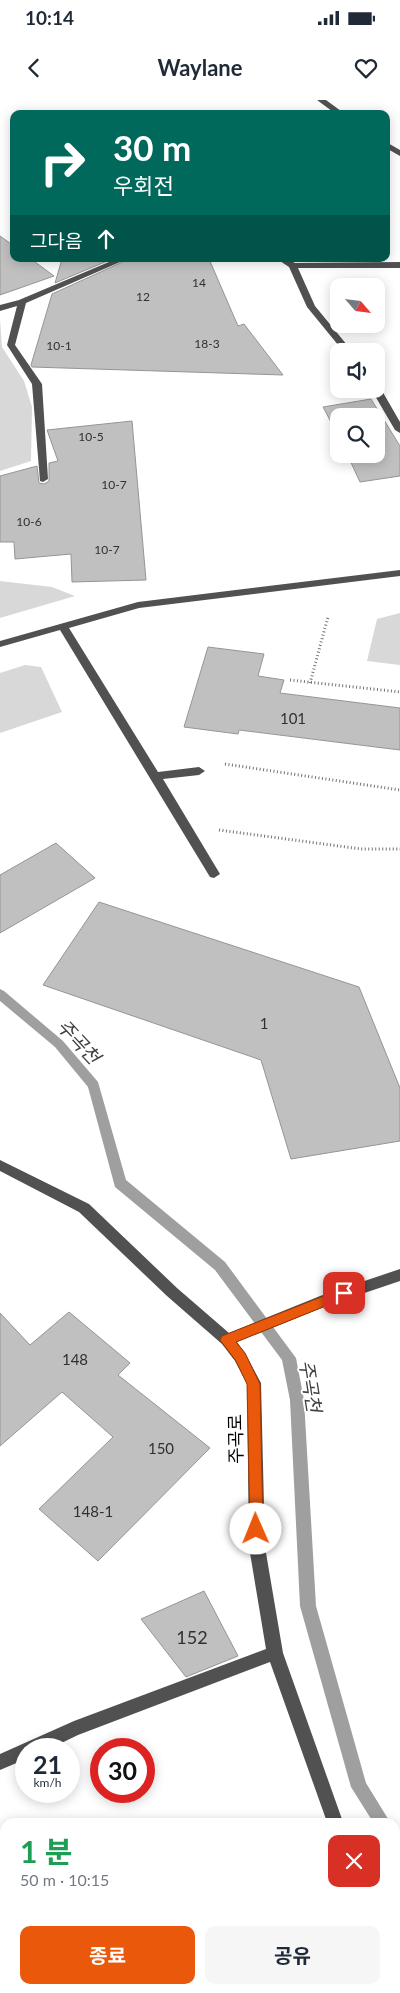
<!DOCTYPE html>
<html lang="ko">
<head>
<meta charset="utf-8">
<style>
  body { margin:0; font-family:Lato,"Noto Sans KR",sans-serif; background:#f6f6f7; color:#1f2937; height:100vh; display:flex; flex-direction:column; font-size:19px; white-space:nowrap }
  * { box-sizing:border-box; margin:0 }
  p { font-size:16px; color:#747a83 }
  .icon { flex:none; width:28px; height:28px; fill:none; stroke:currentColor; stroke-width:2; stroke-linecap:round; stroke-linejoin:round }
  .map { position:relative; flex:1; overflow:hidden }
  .drawer { position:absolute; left:0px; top:1718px; width:400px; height:176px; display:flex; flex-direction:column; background:#fff; border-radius:15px 15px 0 0; box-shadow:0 2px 12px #0003 }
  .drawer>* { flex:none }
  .top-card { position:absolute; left:10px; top:10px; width:380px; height:152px; border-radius:10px; box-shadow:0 2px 12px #0003; background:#00695c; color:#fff; overflow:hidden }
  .needle { width:32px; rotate:118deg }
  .tools { position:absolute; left:330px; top:178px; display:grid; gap:10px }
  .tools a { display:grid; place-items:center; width:55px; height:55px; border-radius:10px; background:#fff; box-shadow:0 2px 12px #0003; font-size:25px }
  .speed { position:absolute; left:15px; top:1638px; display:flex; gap:10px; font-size:25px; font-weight:700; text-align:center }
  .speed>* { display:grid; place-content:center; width:65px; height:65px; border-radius:50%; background:#fff; box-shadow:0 2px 12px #0003; line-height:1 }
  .speed small { font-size:12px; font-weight:400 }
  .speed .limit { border:8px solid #d22; background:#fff; color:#111 }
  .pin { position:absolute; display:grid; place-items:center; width:42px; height:42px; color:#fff; margin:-21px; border-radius:10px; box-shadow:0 2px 8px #0006 }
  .me { position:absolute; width:55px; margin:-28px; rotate:359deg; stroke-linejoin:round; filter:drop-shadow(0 0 4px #0008) }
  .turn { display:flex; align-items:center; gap:18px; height:105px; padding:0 20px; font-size:22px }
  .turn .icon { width:65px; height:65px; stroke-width:2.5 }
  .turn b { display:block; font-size:35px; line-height:42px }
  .then { display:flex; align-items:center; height:48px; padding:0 20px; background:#0003; gap:10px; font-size:19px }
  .round { display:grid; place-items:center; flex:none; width:52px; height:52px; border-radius:10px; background:#f6f6f7 }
  .overview { display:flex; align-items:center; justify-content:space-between; height:85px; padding:0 20px }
  h1 { font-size:30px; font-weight:700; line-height:38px; color:#1e9e55 }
  .button { display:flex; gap:10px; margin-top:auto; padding:10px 20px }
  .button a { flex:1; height:58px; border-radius:10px; background:#ea580c; color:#fff; font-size:20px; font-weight:700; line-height:58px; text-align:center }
  .button a+a { background:#f6f6f7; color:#1f2937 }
  .status { display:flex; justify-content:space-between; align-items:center; height:35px; padding:0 25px; background:#fff; direction:ltr }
  .status svg { height:14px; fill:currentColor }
  header { display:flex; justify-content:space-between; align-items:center; height:65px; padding:0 20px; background:#fff; font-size:22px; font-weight:700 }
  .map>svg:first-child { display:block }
  .green { fill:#d8d8d8 }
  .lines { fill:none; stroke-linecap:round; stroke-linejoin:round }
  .stream { fill:#9f9f9f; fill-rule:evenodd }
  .building { fill:#c0c0c0; stroke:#959595 }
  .path { stroke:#737373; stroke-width:3; stroke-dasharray:1 2.5; stroke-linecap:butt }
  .minor { fill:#515151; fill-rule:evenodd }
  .route { fill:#ea580c; stroke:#983908 }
  .labels { text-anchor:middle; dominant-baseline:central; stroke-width:4; stroke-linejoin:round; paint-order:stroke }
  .far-number-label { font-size:12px; fill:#303030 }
  .number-label { font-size:15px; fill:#303030 }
  .street-label { font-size:18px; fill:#000; stroke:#fff }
  .near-number-label { font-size:18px; fill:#303030 }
  .water-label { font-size:19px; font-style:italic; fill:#404040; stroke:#fff }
</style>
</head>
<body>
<div class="status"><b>10:14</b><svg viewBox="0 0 49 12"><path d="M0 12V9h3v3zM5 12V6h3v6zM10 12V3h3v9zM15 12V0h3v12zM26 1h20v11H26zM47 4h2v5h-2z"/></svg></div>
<header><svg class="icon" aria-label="back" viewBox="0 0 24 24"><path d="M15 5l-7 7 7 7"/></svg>Waylane<svg class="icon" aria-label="heart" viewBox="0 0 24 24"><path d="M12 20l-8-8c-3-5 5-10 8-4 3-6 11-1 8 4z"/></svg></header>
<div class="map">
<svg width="400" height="1893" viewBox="0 0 400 1893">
  <rect width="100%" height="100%" fill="#fff"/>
  <path class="green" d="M 0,219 L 2,247 L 24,281 L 32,307 L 31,361 L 0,371 Z
    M 0,481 L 52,487 L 75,496 L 0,518 Z
    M 400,513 L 400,565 L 367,561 L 377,519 Z
    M 25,565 L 41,567 L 62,612 L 0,633 L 0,573 Z"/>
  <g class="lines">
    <path class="stream" d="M 0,889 L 4,891 L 63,941 L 98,982 L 126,1080 L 225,1162 L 296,1258 L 304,1300 L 316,1506 L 366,1683 L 390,1722 L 373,1722 L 351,1687 L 300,1506 L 290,1300 L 282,1260 L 215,1170 L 115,1087 L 88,987 L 55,947 L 0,901 Z
      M 395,1734 L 400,1736 L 400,1758 L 395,1756 Z"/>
  </g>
  <path class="building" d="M 0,136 L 14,146 L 14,159 L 31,159 L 54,176 L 0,195 Z
    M 62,159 L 112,159 L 55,183 Z
    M 129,159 L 209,159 L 238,226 L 244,224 L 283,275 L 32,267 L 31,265 L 52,194 Z
    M 371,299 L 400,346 L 400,376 L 360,382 L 347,354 L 376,354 L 376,316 L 339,316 L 339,337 L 323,307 Z
    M 132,321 L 146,480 L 72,482 L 71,454 L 15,459 L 14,442 L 0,442 L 0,376 L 37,366 L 39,383 L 44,384 L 49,381 L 49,363 L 58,361 L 47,330 Z
    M 208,547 L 264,554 L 258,576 L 284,580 L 280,593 L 400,608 L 400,650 L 239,630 L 238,634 L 184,627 Z
    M 56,743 L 95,778 L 0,833 L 0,775 Z
    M 99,802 L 359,887 L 400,988 L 400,1041 L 291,1059 L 261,960 L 43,885 Z
    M 69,1212 L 130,1263 L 118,1275 L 210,1348 L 98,1461 L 39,1409 L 113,1337 L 62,1292 L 0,1346 L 0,1213 L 30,1245 Z
    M 204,1491 L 238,1556 L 186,1577 L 141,1519 Z"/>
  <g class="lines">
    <path class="path" d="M 290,580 L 400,592
      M 310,583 L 328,517
      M 225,664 L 400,690
      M 219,730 L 361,749 L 400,749"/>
    <path class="minor" d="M 317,0 L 326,0 L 345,14 L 336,14 Z
      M 386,42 L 400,50 L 400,56 L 386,48 Z
      M 116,159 L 127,159 L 26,203 L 15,245 L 42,284 L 48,379 L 43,382 L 40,381 L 32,284 L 7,245 L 17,206 L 0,211 L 0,205 L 19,200 Z
      M 277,159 L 287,159 L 295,163 L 400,162 L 400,168 L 298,168 L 315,206 L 352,251 L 343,251 L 307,207 L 289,167 Z
      M 376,286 L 381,289 L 400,322 L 400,333 L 395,330 L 371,289 L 376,289 Z
      M 400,470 L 400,476 L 139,508 L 69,528 L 158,672 L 199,667 L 205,671 L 199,675 L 163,679 L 220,774 L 214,778 L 210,777 L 60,530 L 0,547 L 0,541 L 138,502 Z
      M 0,1060 L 89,1104 L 177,1188 L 229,1233 L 320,1196 L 400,1169 L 400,1181 L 329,1205 L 237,1242 L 245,1253 L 261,1283 L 265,1447 L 283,1553 L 343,1722 L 327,1722 L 270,1562 L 78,1635 L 49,1649 L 26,1649 L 26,1659 L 0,1670 L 0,1654 L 74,1621 L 266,1549 L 249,1447 L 247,1284 L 235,1261 L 222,1244 L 167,1196 L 79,1112 L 0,1071 Z
      M 395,1820 L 400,1823 L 400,1844 L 395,1841 Z"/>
  </g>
  <path class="route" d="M 344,1188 L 348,1190 L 350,1193 L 348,1197 L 236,1242 L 245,1253 L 260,1284 L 263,1429 L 261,1433 L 256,1435 L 252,1433 L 250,1429 L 247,1284 L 236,1261 L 220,1240 L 222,1236 Z"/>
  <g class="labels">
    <g class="far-number-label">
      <text x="199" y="182">14</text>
      <text x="143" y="196">12</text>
      <text x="207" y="243">18-3</text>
      <text x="59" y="245">10-1</text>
      <text x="91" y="336">10-5</text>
      <text x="114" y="384">10-7</text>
      <text x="29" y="421">10-6</text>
      <text x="107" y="449">10-7</text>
    </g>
    <g class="number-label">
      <text x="293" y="618">101</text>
      <text x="264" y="923">1</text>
      <text x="75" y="1259">148</text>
      <text x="161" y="1348">150</text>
      <text x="93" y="1411">148-1</text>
    </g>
    <g class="street-label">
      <text transform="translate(235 1339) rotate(-91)">주곡로</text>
    </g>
    <g class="near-number-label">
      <text x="192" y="1537">152</text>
    </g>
    <g class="water-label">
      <text transform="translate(79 941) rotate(47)">주곡천</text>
      <text transform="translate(311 1286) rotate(81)">주곡천</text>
    </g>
  </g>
</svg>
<div class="tools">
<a><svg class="needle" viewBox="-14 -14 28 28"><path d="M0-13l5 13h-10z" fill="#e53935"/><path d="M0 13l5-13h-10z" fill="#747a83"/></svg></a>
<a><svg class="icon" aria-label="sound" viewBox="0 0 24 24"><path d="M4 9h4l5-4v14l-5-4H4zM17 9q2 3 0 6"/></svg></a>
<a><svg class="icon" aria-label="search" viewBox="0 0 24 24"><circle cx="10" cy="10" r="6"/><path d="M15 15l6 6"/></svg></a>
</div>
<div class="speed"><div>21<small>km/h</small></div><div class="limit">30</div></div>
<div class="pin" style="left:344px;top:1193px;background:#d93025"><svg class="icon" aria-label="arrive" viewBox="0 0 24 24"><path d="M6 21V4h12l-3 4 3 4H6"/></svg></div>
<svg class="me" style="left:256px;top:1429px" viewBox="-20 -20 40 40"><circle r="19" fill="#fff"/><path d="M0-13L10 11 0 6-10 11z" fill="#ea580c"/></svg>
<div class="top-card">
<div class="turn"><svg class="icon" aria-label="right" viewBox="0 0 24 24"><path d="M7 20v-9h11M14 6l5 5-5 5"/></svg><div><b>30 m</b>우회전</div></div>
<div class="then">그다음<svg class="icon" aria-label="ahead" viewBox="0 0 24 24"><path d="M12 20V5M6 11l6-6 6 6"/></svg></div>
</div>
<section class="drawer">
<div class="overview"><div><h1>1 분</h1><p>50 m · 10:15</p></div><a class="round" style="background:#d93025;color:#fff"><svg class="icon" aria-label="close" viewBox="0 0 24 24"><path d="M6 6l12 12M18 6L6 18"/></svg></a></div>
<div class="button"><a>종료</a><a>공유</a></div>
</section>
</div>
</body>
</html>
